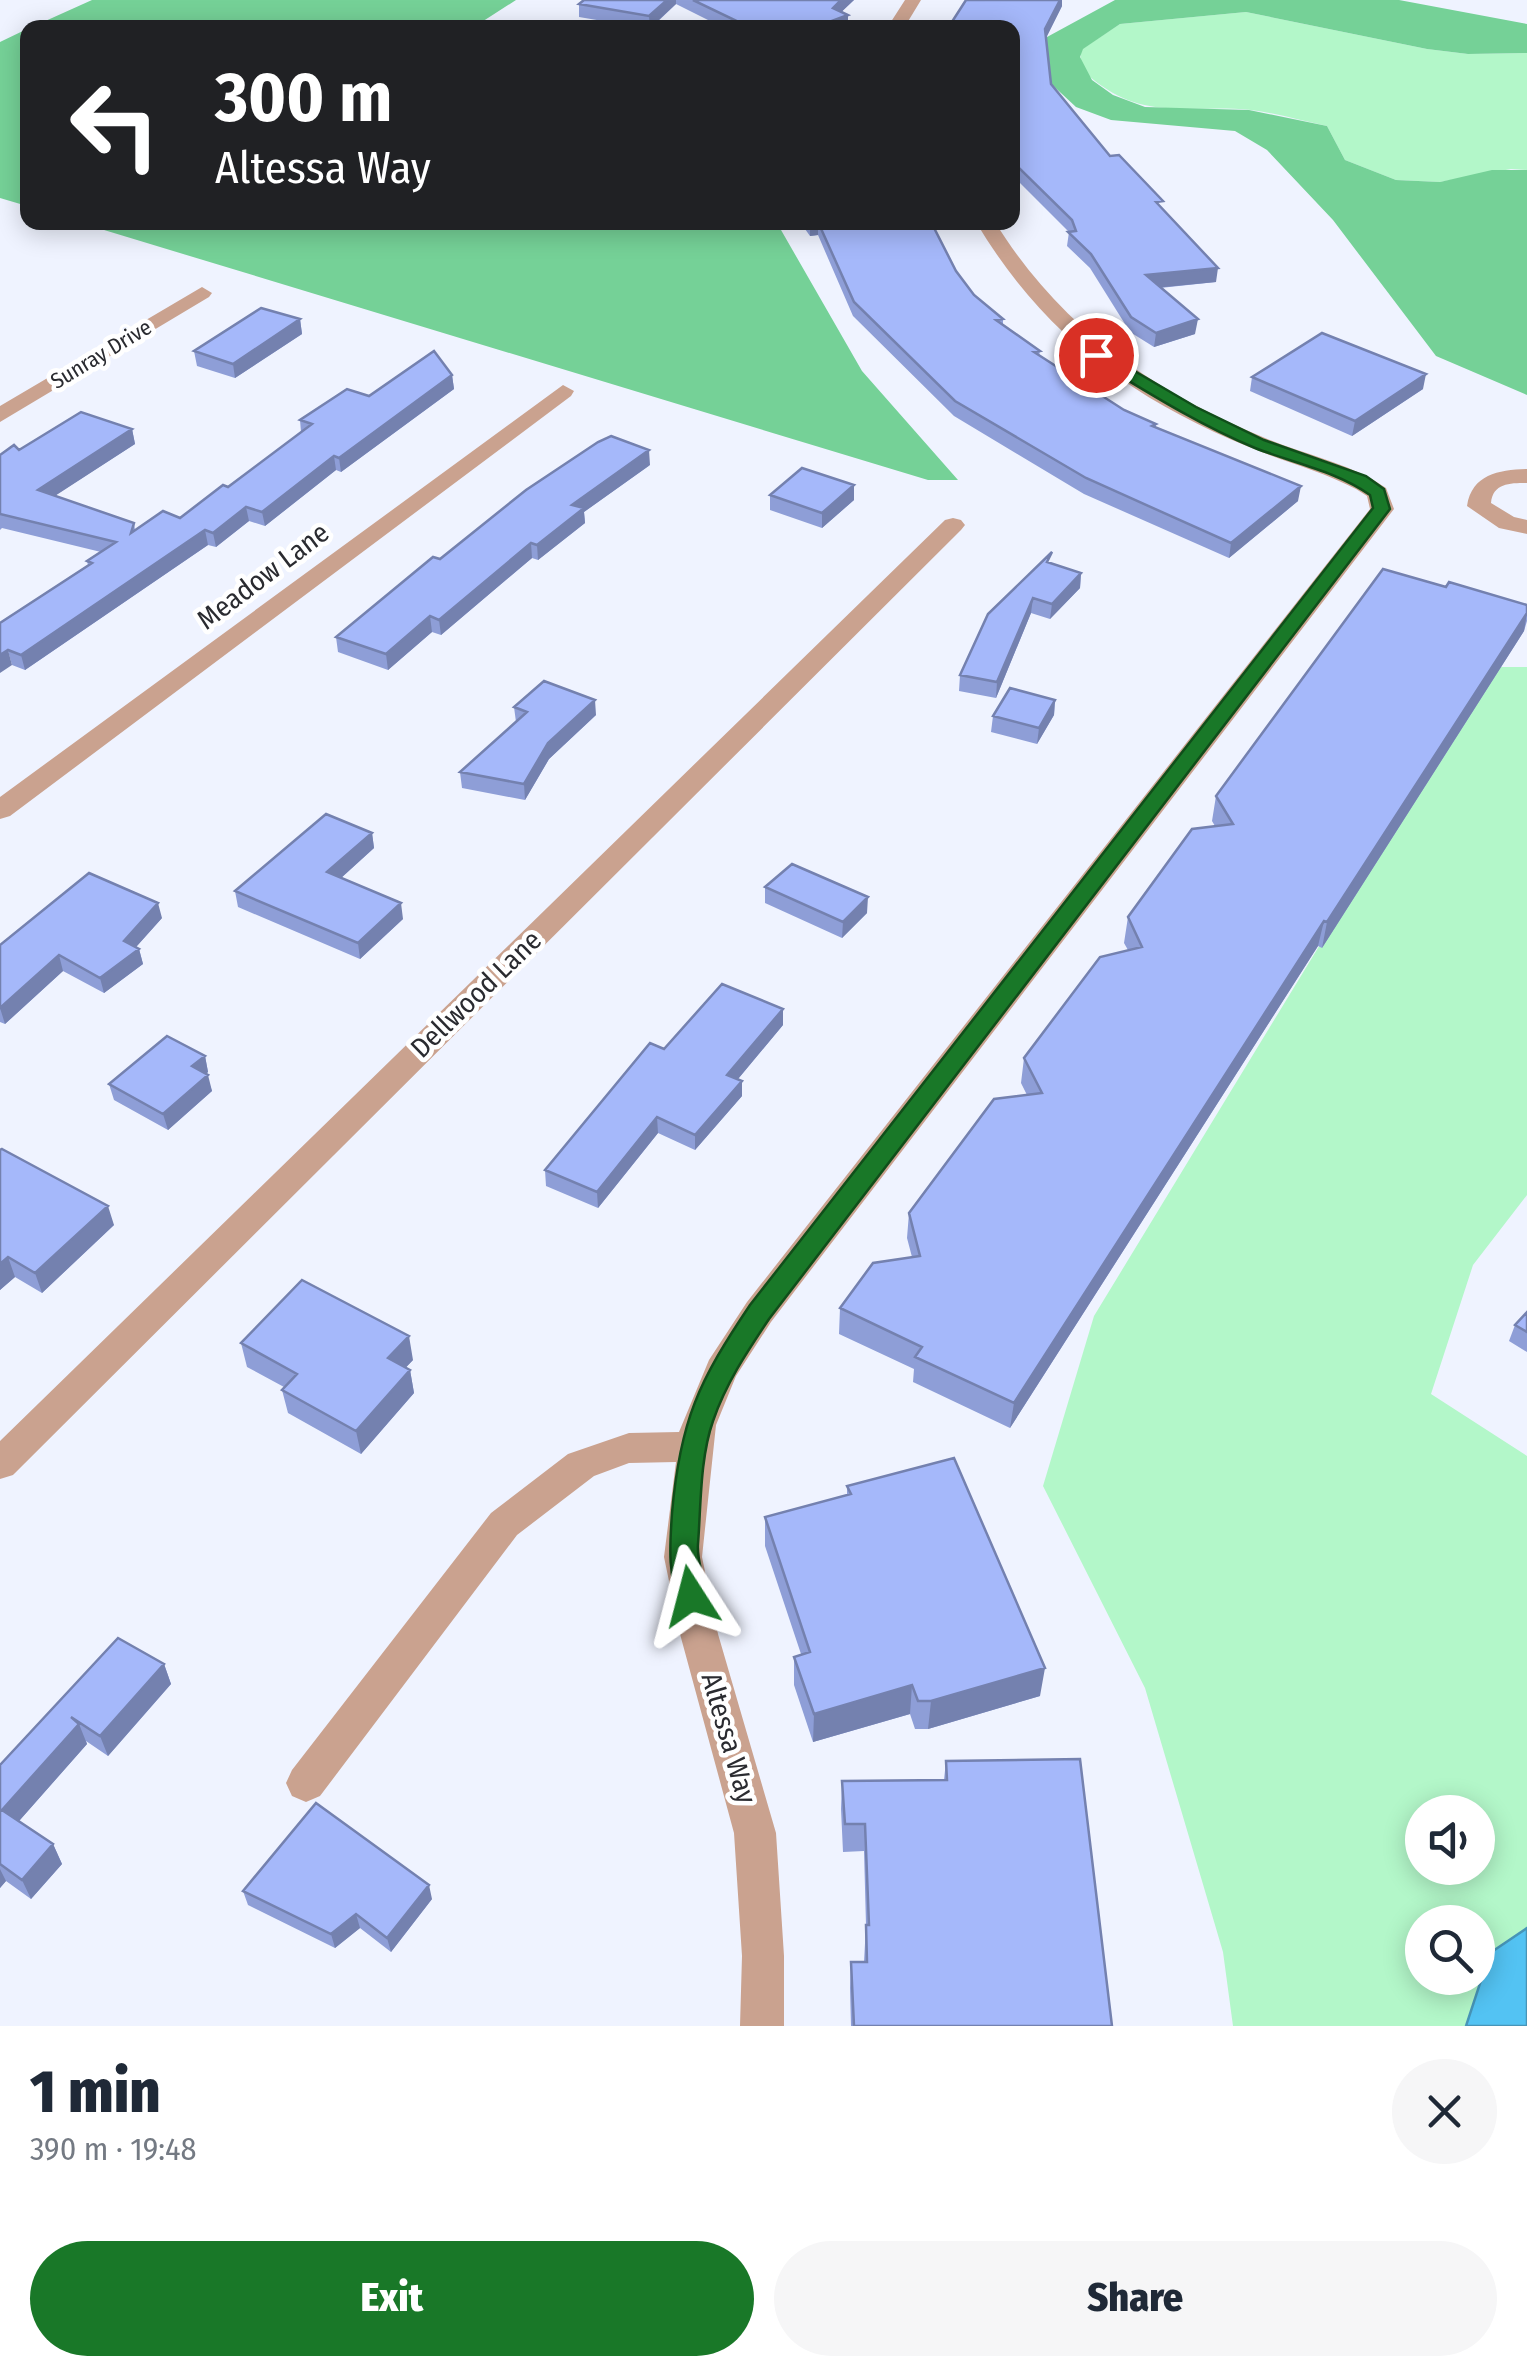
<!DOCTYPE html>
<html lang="en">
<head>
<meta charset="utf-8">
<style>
  body { margin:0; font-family:"Fira Sans Condensed",sans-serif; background:#f6f6f7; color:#1f2937; height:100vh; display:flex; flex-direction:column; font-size:38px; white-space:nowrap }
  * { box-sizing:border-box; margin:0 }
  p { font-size:32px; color:#747a83 }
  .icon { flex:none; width:55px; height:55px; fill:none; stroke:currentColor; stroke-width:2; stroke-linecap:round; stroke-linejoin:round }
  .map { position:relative; height:2026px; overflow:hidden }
  .details { display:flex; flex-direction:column; background:#fff; flex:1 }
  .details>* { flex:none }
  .top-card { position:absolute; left:20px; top:20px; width:1000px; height:210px; border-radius:20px; box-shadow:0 5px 25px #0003; background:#202124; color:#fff; overflow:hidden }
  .fabs { position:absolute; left:1405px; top:1795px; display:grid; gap:20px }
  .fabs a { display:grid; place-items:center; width:90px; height:90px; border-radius:50%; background:#fff; box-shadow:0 5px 25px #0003; font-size:50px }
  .pin { position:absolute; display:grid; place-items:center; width:85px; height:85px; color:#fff; margin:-42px; border:5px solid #fff; border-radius:50%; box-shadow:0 2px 10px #0007 }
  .me { position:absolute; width:110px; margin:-55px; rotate:351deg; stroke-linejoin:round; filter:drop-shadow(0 0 8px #0008) }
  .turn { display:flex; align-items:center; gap:35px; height:210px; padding:0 30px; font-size:45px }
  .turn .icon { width:130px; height:130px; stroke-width:2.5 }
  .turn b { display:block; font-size:70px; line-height:85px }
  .round { display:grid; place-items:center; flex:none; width:105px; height:105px; border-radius:52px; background:#f6f6f7 }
  .head { display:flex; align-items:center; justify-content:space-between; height:170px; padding:0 30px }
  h1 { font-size:60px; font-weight:800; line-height:75px }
  .primary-button { display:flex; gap:20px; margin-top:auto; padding:20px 30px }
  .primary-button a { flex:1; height:115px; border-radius:60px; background:#197828; color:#fff; font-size:40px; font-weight:800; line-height:115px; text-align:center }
  .primary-button a+a { background:#f6f6f7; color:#1f2937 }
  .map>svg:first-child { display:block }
  .green { fill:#b3f7c9; fill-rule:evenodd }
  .forest { fill:#75d197 }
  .water { fill:#53c3f3; stroke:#4795b8; stroke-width:2.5 }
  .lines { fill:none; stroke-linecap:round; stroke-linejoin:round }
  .minor { fill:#caa28f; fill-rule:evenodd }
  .wall { fill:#8e9ed7 }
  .shaded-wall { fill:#7481af }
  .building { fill:#a5b8fa; stroke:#7481af; stroke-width:2.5 }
  .route { fill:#197828; stroke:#104e1a; stroke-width:2.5 }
  .labels { text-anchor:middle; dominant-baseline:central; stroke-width:9; stroke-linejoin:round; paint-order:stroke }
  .far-street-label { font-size:22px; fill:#2a2b30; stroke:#fff }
  .street-label { font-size:28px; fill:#2a2b30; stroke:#fff }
</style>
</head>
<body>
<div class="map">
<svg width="1527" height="2026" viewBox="0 0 1527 2026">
  <rect width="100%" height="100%" fill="#eff3ff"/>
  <path class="green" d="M 1246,12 L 1427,49 L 1468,54 L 1527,53 L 1527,170 L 1511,169 L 1440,182 L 1396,180 L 1345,160 L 1327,126 C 1302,121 1276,113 1251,110 C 1198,104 1149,120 1102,86 C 1089,77 1076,67 1082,49 L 1120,24 Z
    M 1489,667 L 1527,667 L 1527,1195 L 1473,1265 L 1431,1394 L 1527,1456 L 1527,1928 L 1490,1953 L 1466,2026 L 1233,2026 L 1223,1952 L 1145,1688 L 1043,1486 L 1094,1316 ZM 1422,1812 L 1478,1812 L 1478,1868 L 1422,1868 ZM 1422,1922 L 1478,1922 L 1478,1978 L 1422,1978 Z"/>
  <path class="forest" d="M 92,0 L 516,0 L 474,27 L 32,27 Z
    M 1115,0 L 1399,0 L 1527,24 L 1527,53 L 1468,54 L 1427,49 L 1246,12 L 1120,24 L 1083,49 L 1080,57 L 1092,80 L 1113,95 L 1145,107 L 1249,110 L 1327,126 L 1345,160 L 1396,180 L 1440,182 L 1492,170 L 1527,170 L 1527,395 L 1436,356 L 1333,220 L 1267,150 L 1235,131 L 1111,120 L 1076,107 L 1033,67 L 1025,49 Z
    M 27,29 L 27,206 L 0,198 L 0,42 Z
    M 81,223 L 777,223 L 862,371 L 958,480 L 928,480 Z"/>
  <path class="water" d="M 1527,1928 L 1527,2026 L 1466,2026 L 1490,1953 Z"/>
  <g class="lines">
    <path class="minor" d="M 905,0 L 921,0 L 904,28 L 887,28 Z
      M 976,222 L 995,222 C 1059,326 1153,392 1265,438 C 1301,453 1338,461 1372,479 L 1386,488 L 1394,509 L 771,1322 L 736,1376 L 716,1425 L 702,1557 L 718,1634 L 776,1833 L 784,1956 L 784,2026 L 740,2026 L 742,1956 L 734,1833 L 680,1634 L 664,1557 L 676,1462 L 629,1463 L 594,1476 L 517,1535 L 320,1796 L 306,1802 L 292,1796 L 286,1783 L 292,1770 L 491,1513 L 568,1454 L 629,1433 L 679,1432 L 709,1360 L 747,1302 L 1370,509 L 1367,496 L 1356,489 C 1322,471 1285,462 1249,447 C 1130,398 1042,333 976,222 Z
      M 202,287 L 212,293 L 209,297 L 0,422 L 0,406 Z
      M 563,385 L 574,391 L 571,396 L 10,816 L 0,819 L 0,797 Z
      M 1527,469 L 1527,483 C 1510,483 1493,483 1491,503 L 1514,517 L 1527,520 L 1527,534 L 1499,528 L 1467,506 C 1472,474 1499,470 1527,469 Z
      M 953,518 L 961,520 L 965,525 L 961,530 L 13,1475 L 0,1479 L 0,1441 L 945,520 Z"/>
  </g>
  <path class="wall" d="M 584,0 L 854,0 L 841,12 L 848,28 L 724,28 L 676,4 L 651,28 L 644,28 L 579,17 L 579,4 Z
    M 966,0 L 1062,0 L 1062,6 L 1046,38 L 1051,84 L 1110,156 L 1162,208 L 1216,282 L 1160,288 L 1195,334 L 1154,347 L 1130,332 L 1090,268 L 1067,246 L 1069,232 L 1012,175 L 1012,28 Z
    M 800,222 L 931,222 L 956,271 L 974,295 L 1003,319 L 1003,325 L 1040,351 L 1039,356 L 1124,410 L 1156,424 L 1156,428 L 1298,501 L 1229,558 L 1084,494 L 954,416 L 853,316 L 818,235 L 810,236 Z
    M 300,319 L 302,334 L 235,378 L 197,366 L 194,351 Z
    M 452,375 L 454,389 L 341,472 L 336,470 L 265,526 L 249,521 L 216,547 L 208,545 L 25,670 L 12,665 L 0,623 L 88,565 L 87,561 L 101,552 L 2,528 L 0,530 L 0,455 L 132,429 L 135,444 L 54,496 L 134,523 L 135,530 L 180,518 L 228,487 L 301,432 L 300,420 L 369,396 Z
    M 1252,377 L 1423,389 L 1352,436 L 1250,391 Z
    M 650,465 L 584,512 L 585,523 L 538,560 L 532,558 L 441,635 L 432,632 L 388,670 L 338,652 L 336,637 L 440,559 Z
    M 770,495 L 854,500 L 822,528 L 770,510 Z
    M 1050,563 L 1081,573 L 1080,588 L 1050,619 L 1031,613 L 996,698 L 959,691 L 960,675 Z
    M 1446,587 L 1527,605 L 1527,621 L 1524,631 L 1322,948 L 1318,946 L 1010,1428 L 913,1382 L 914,1369 L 839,1334 L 840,1308 L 912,1257 L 907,1238 L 909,1213 L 1027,1095 L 1021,1083 L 1024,1058 L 1128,950 L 1124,943 L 1128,917 L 1215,826 L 1212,821 L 1216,796 Z
    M 1055,700 L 1054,715 L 1037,744 L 991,732 L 993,716 Z
    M 514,707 L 596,715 L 549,759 L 525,800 L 462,788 L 460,772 L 516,722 Z
    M 372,833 L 374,848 L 341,878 L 403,919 L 360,959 L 238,907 L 235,891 Z
    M 765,887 L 867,913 L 842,938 L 765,903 Z
    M 162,918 L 136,947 L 139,949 L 143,964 L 104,993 L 63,971 L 5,1024 L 0,1022 L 0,945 Z
    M 783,1025 L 738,1079 L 742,1081 L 742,1096 L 695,1150 L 658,1133 L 598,1208 L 546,1186 L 545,1170 L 664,1049 Z
    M 205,1056 L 208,1072 L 206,1074 L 212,1091 L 168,1130 L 114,1100 L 109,1084 Z
    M 0,1150 L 114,1225 L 42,1293 L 15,1277 L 0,1290 Z
    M 1527,1312 L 1527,1352 L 1509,1341 L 1515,1325 Z
    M 241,1343 L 413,1360 L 406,1367 L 410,1370 L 414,1393 L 361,1454 L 288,1413 L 282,1390 L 284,1387 L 247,1367 Z
    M 847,1486 L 1040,1696 L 928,1729 L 915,1729 L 910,1714 L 813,1742 L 794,1685 L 794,1657 L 801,1654 L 765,1546 L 765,1517 L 847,1495 Z
    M 164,1664 L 171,1684 L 108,1756 L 86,1741 L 87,1744 L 19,1821 L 53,1844 L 62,1864 L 31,1899 L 6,1881 L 0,1888 L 0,1765 Z
    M 946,1761 L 1112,2026 L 851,2026 L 850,1988 L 851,1962 L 864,1962 L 866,1925 L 864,1851 L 843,1852 L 841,1809 L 842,1781 L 944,1780 Z
    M 243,1891 L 432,1899 L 391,1952 L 360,1928 L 335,1948 L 248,1905 Z"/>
  <path class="shaded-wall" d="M 667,0 L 676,0 L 676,4 L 650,28 L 649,16 Z
    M 841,0 L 854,0 L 832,21 L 833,8 Z
    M 1060,0 L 1062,0 L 1062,6 L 1044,42 L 1045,29 Z
    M 848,15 L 848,28 L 813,28 Z
    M 818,222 L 818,235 L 810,236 L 810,223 Z
    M 1218,268 L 1216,282 L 1144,289 L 1146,275 Z
    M 300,319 L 302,334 L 235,378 L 233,364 Z
    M 1198,319 L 1195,334 L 1154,347 L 1156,333 Z
    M 1426,374 L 1423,389 L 1352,436 L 1355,421 Z
    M 452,375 L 454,389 L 341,472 L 339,458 Z
    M 132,429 L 135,444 L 41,505 L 38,490 Z
    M 649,450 L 650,465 L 584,512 L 585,523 L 538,560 L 537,545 L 572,505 Z
    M 334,456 L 336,470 L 265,526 L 262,512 Z
    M 854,485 L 854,500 L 822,528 L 822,513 Z
    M 1301,486 L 1298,501 L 1229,558 L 1231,543 Z
    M 246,507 L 249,521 L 216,547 L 213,533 Z
    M 205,530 L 208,545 L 25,670 L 21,655 Z
    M 531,543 L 532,558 L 441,635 L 439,620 Z
    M 1081,573 L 1080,588 L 1050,619 L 1052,604 Z
    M 1033,598 L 1031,613 L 996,698 L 997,682 Z
    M 1527,613 L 1524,631 L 1322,948 L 1327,922 Z
    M 430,616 L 432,632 L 388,670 L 386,654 Z
    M 8,650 L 12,665 L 0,673 L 0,655 Z
    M 595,700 L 596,715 L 549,759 L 525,800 L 524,784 L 548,743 Z
    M 1055,700 L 1054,715 L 1037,744 L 1039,728 Z
    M 372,833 L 374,848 L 330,888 L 327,872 Z
    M 868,897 L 867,913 L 842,938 L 843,922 Z
    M 158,903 L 162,918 L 128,956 L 124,941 Z
    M 401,903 L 403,919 L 360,959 L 358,943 Z
    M 1324,921 L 1318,946 L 1010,1428 L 1014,1403 Z
    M 139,949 L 143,964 L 104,993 L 100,978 Z
    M 59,955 L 63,971 L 5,1024 L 0,1008 Z
    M 783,1009 L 783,1025 L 728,1091 L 727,1075 Z
    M 205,1056 L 208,1072 L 196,1082 L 192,1066 Z
    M 208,1075 L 212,1091 L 168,1130 L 163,1114 Z
    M 742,1081 L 742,1096 L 695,1150 L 695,1135 Z
    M 657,1117 L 658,1133 L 598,1208 L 597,1192 Z
    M 108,1206 L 114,1225 L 42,1293 L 35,1273 Z
    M 8,1257 L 15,1277 L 0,1290 L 0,1264 Z
    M 409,1336 L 413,1360 L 393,1381 L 388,1358 Z
    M 410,1370 L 414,1393 L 361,1454 L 356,1431 Z
    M 164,1664 L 171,1684 L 108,1756 L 100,1736 Z
    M 1045,1668 L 1040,1696 L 928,1729 L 931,1701 Z
    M 912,1685 L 910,1714 L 813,1742 L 814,1714 Z
    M 79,1724 L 87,1744 L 12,1829 L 2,1810 Z
    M 53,1844 L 62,1864 L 31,1899 L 22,1880 Z
    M 0,1869 L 6,1881 L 0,1888 Z
    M 429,1885 L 432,1899 L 391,1952 L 387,1938 Z
    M 356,1914 L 360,1928 L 335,1948 L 331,1934 Z"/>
  <path class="building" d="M 584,0 L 667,0 L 649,16 L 579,4 Z
    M 693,0 L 841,0 L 833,8 L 848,15 L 813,28 L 751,28 Z
    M 966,0 L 1060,0 L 1045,29 L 1051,84 L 1110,156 L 1119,155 L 1163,201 L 1156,202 L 1218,268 L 1146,275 L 1198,319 L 1156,333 L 1131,317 L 1091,254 L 1068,232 L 1076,231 L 1072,220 L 1012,161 L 1012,28 L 948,28 Z
    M 818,222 L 931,222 L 956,271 L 974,295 L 1003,319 L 996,320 L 1040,351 L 1034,352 L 1124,410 L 1156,424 L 1152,426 L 1301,486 L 1231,543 L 1086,478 L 955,401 L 854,302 Z
    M 261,308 L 300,319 L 233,364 L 194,351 Z
    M 1322,333 L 1426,374 L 1355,421 L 1252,377 Z
    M 434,351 L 452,375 L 339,458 L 334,456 L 262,512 L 246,507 L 213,533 L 205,530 L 21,655 L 8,650 L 0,655 L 0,623 L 92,563 L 87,561 L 116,542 L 0,514 L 0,455 L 14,445 L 19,450 L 81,412 L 132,429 L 38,490 L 134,523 L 131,533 L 163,511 L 180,518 L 223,485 L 228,487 L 312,424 L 300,420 L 347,389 L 369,396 Z
    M 611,436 L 649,450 L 572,505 L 584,508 L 537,545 L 531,543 L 439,620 L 430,616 L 386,654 L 336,637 L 433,557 L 440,559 L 526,490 L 598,442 Z
    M 802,468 L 854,485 L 822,513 L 770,495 Z
    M 1052,552 L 1047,562 L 1081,573 L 1052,604 L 1033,598 L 997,682 L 960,675 L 988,614 Z
    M 1383,569 L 1446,587 L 1449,582 L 1527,605 L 1527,613 L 1327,922 L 1324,921 L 1014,1403 L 915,1357 L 922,1347 L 840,1308 L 873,1263 L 920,1256 L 909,1213 L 994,1099 L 1042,1093 L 1024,1058 L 1100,957 L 1142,947 L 1128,917 L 1192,829 L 1233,824 L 1216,796 Z
    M 544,681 L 595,700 L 548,743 L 524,784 L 460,772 L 527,712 L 514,707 Z
    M 1010,688 L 1055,700 L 1039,728 L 993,716 Z
    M 326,814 L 372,833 L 327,872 L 401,903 L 358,943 L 235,891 Z
    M 792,864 L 868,897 L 843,922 L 765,887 Z
    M 89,873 L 158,903 L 124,941 L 139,949 L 100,978 L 59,955 L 0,1008 L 0,945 Z
    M 722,984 L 783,1009 L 727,1075 L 742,1081 L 695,1135 L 657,1117 L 597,1192 L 545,1170 L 650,1043 L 664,1049 Z
    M 167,1036 L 205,1056 L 192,1066 L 208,1075 L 163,1114 L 109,1084 Z
    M 2,1149 L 108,1206 L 35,1273 L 8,1257 L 0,1264 L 0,1150 Z
    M 302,1280 L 409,1336 L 388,1358 L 410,1370 L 356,1431 L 282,1390 L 297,1374 L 241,1343 Z
    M 1527,1312 L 1527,1332 L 1515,1325 Z
    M 954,1458 L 1045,1668 L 931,1701 L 918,1701 L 912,1685 L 814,1714 L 794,1657 L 810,1652 L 765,1517 L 851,1494 L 847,1486 Z
    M 118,1638 L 164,1664 L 100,1736 L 71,1717 L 79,1724 L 2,1810 L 53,1844 L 22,1880 L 0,1864 L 0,1765 Z
    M 1080,1759 L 1112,2026 L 854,2026 L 851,1962 L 867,1962 L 866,1925 L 869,1925 L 865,1824 L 845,1824 L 842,1781 L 947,1780 L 946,1761 Z
    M 316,1803 L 429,1885 L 387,1938 L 356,1914 L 331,1934 L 243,1891 Z"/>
  <path class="route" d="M 1091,352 L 1102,352 L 1196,407 L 1264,440 L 1366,476 L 1384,489 L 1390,509 L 769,1319 C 747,1352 726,1383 713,1421 C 700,1458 701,1505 698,1544 C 696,1564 710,1587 701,1605 L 691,1608 L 681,1605 C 667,1575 670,1544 672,1513 C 680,1420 699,1381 750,1305 L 1373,508 L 1370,495 C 1336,471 1293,463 1255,448 C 1197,424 1144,390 1091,358 Z"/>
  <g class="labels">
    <g class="far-street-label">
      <text transform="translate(101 354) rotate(-31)">Sunray Drive</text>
    </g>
    <g class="street-label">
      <text transform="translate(263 576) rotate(-37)">Meadow Lane</text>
      <text transform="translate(476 994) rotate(-44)">Dellwood Lane</text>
      <text transform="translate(729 1738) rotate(74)">Altessa Way</text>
    </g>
  </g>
</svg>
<div class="fabs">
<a><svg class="icon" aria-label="sound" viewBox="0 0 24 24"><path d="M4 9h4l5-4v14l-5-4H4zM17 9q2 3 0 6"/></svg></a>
<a><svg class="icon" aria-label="search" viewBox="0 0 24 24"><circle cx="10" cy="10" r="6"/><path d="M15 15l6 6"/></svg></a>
</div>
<div class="pin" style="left:1096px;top:355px;background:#d93025"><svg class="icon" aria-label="arrive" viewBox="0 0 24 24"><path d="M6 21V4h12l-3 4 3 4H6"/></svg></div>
<svg class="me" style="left:691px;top:1596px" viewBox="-20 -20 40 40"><path d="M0-17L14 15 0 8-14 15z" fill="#197828" stroke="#fff" stroke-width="4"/></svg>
<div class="top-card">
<div class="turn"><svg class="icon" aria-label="left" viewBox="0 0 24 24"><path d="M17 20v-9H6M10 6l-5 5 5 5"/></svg><div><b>300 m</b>Altessa Way</div></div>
</div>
</div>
<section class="details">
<div class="head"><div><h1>1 min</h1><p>390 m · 19:48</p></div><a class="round"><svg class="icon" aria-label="close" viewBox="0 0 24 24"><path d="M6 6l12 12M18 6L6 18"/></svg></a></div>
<div class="primary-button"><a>Exit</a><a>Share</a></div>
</section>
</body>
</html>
